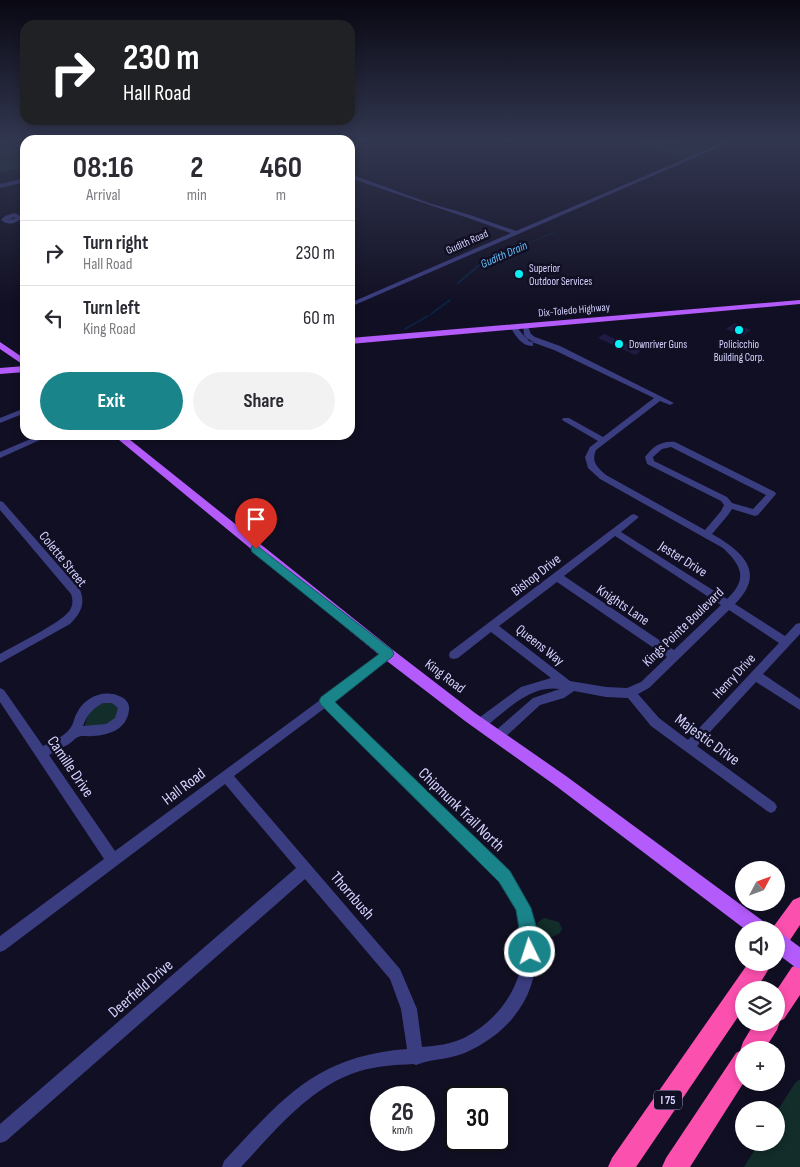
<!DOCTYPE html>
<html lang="en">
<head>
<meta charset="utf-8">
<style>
  body { margin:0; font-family:"Sofia Sans Condensed",sans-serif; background:#f2f2f3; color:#2b2b33; height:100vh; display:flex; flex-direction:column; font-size:19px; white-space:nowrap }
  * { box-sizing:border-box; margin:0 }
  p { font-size:16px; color:#7c7c81 }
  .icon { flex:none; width:28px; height:28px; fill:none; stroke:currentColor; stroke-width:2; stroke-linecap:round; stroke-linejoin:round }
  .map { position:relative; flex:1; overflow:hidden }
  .panel { position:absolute; left:20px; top:135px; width:335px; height:305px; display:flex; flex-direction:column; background:#fff; border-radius:15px; box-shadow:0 2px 8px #0003 }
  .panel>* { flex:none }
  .top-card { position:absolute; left:20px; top:20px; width:335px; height:105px; border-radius:15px; box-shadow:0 2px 8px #0003; background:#202124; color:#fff; overflow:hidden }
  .needle { width:32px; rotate:49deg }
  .buttons { position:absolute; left:735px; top:861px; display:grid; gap:10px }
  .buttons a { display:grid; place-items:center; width:50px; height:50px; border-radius:50%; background:#fff; box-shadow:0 2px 8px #0003; font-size:25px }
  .speed { position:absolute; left:370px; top:1086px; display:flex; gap:10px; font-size:25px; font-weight:700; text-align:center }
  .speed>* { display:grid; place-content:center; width:65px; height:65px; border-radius:50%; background:#fff; box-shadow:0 2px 8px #0003; line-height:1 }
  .speed small { font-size:12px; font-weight:400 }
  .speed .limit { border:2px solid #111; border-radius:8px; background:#fff; color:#111 }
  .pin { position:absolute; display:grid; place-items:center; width:42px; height:42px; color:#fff; margin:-51px -21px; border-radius:50% 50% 50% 0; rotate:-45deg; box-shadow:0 0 5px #0007 }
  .pin .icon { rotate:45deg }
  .me { position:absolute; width:55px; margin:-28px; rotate:356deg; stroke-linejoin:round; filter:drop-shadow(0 0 4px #0008) }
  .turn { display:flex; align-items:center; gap:18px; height:105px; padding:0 20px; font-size:22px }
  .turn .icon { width:65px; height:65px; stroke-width:2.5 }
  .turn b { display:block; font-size:35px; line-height:42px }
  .eta { display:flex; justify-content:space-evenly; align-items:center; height:85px; text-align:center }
  .eta b { font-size:30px; font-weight:700; line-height:35px }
  .primary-button { display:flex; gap:10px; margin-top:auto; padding:10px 20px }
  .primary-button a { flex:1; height:58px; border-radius:30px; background:#1a848b; color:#fff; font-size:20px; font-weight:700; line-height:58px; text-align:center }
  .primary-button a+a { background:#f2f2f3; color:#2b2b33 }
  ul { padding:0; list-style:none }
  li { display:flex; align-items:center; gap:15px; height:65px; padding:0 20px; border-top:1px solid #e1e1e2 }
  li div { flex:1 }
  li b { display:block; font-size:19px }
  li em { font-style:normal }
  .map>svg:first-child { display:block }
  .green { fill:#122d2a }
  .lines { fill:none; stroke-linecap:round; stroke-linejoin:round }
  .stream-far1 { stroke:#0b2240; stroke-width:1 }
  .stream { stroke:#0b2240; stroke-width:2 }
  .building { fill:#201b44 }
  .minor { fill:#3b3d81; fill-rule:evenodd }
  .major { fill:#b45bfb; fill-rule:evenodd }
  .highway { fill:#fb50ae; fill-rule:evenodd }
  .major-bridge { stroke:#b45bfb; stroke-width:19 }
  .route { fill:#1a848b; stroke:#11565a }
  .poi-dot { fill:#06f0f6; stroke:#110f23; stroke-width:2 }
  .labels { text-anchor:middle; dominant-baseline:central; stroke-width:5; stroke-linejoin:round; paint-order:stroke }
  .far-street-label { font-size:11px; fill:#d4d2fe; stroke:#110f23 }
  .far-poi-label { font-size:11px; fill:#d4d2fe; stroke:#110f23; text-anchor:start }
  .far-water-label { font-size:12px; font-style:italic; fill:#62c0fb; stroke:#110f23 }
  .shield { fill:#110f23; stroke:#9a98bc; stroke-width:1 }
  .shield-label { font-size:12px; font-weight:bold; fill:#d4d2fe }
  .street-label { font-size:14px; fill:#d4d2fe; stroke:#110f23 }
  .near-street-label { font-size:16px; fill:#d4d2fe; stroke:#110f23 }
</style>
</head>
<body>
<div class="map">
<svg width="800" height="1167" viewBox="0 0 800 1167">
  <rect width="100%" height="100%" fill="#110f23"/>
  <path class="green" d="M 0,141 L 25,141 L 25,167 L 0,173 Z
    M 626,141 L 686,141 L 680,144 L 704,151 L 688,158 Z
    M 102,702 L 114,702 L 119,708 L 119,713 L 111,724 L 84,727 L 89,712 Z
    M 544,918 L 559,922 L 562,929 L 560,933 L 548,939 L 540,936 L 537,923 Z
    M 800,1079 L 800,1167 L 744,1167 L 759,1143 L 776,1142 L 776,1113 L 795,1083 Z"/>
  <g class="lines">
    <path class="stream-far1" d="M 0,148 L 25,147
      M 21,185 L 25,185
      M 497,257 L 555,232"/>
    <path class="stream" d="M 458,283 L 478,266 L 500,256
      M 431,314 L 450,300
      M 405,329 L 428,316"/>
  </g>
  <path class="building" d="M 735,323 L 751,330 L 743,336 L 726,329 Z
    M 604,334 L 641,350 L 635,355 L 598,338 Z"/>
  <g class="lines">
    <path class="minor" d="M 727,141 L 733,141 L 350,307 L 350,303 L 511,233 C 458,214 404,197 350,178 L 350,174 L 432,204 L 470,215 L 516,231 Z
      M 25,178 L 25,182 L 0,188 L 0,184 Z
      M 15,213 L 22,217 C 17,224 8,226 1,220 L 5,216 ZM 14,217 L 16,218 L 8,220 Z
      M 523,324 L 527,324 L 531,334 L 535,337 L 560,346 L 674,403 L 670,405 L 660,401 L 596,450 C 591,462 597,467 606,475 L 705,530 L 721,511 L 724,505 L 721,501 L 647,464 L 645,457 C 652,447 662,440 675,442 L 775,492 L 776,494 L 758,515 L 755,516 L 732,509 L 728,515 L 712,534 C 742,551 767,572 735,604 L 785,636 L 796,624 L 800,623 L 800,634 L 763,674 L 800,699 L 800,710 L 756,682 L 697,746 L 775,803 L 777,807 L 775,811 L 771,813 L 767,811 L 651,726 L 628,698 L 606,697 L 574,691 L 564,698 L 540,705 L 502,740 L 498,741 L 494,740 L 492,736 L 494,732 L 533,698 L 560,689 C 530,684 506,711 484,728 L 480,729 L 476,728 L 474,724 L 476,720 L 521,687 L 551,678 L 491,632 L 458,658 L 454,659 L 450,658 L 449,655 L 450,652 L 631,515 L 634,514 L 639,517 L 621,532 L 727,599 C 748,579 742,566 723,548 L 600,479 L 588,468 L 585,457 L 590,447 L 598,441 L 562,420 L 563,418 L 569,418 L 603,437 L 654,398 L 554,350 L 529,341 L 524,335 ZM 671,447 L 766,495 L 753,509 L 732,503 L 727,497 L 654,461 L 653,457 L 662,449 ZM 615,536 L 721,605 L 674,650 L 564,576 ZM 557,582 L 667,657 L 641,682 L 627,688 L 606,687 L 570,681 L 499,626 ZM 729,610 L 779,643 L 688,740 L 659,718 L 638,694 L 649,688 Z
      M 511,325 L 515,325 L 525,337 L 533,342 L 533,346 C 521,346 515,335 510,326 Z
      M 25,408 L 25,413 L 0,423 L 0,418 Z
      M 40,435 L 51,435 L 0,458 L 0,452 Z
      M 0,501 L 3,502 L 80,590 C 86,604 80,614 70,624 L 0,663 L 0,654 C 15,645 63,622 70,610 C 73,605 73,600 71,594 L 0,510 Z
      M 388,650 L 392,651 L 393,654 L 392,657 L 333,702 L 502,863 C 554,927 550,1011 471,1050 C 453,1060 433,1058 416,1065 L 413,1064 C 395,1065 377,1066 360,1071 C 310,1086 275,1131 241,1167 L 222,1167 L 224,1161 C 283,1098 316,1056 407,1049 L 401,1009 L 390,979 L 305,879 L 6,1141 L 0,1143 L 0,1124 L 296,868 L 225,784 L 5,950 L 0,952 L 0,936 L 104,859 L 0,702 L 0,688 L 4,690 L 43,746 C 51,742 66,736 71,727 C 74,723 74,717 77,713 C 84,698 103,689 119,696 C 125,698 130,703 129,710 C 127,729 110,735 93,736 C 89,737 82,735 78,737 C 75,738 72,742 69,744 C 62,748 56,751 49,755 L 115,851 ZM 103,703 L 112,703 L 118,708 L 115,718 L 106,724 L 83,726 C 87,715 92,709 103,703 ZM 325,708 L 492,873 C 500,883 508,893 514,905 C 538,957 513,1013 464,1038 C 451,1044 436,1046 422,1047 L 417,1009 L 400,969 L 234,776 Z"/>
    <path class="major" d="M 800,300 L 800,304 L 350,344 L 350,338 Z
      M 0,342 L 25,359 L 25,366 L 0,349 Z
      M 25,366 L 25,372 L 0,374 L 0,368 Z
      M 113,435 L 124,435 L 393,650 L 475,713 L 566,776 L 767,924 L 770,930 L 746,930 L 556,786 L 465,721 L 383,658 Z"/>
    <path class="highway" d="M 800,897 L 800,925 L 784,949 L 776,952 L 776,930 L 771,930 L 793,900 Z
      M 749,962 L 773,962 L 756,990 L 744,990 L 744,1008 L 636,1167 L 608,1167 L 612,1158 Z
      M 800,964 L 800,995 L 784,1019 L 780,1021 L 777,1030 L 764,1050 L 744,1050 L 744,1082 L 690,1167 L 662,1167 L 666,1158 L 736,1053 L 740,1051 L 743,1042 L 755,1022 L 776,1022 L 776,991 L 792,967 Z"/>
    <path class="major-bridge" d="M 776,941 L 800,959"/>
  </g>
  <linearGradient id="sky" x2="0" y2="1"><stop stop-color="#090813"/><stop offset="0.46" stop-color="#323750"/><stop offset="1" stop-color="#323750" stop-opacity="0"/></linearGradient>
  <rect width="800" height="305" fill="url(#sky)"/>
  <path class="route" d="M 256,545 L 392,650 L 394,654 L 392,657 L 335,702 L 510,871 L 531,908 L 537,929 L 538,952 L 536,958 L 530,961 L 524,958 L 516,910 L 499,882 L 321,705 L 319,701 L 321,697 L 379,654 L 252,552 L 251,549 L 252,546 Z"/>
  <g class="poi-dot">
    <circle cx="519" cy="274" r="5"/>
    <circle cx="739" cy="330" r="5"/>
    <circle cx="619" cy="344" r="5"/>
  </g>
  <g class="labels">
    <g class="far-street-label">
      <text transform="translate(467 242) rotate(-24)">Gudith Road</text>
      <text transform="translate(574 310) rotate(-5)">Dix-Toledo Highway</text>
    </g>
    <g class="far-poi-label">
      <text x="529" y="268">Superior<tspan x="529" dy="13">Outdoor Services</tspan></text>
      <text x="629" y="344">Downriver Guns</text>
      <text x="739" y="344" text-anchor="middle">Policicchio<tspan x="739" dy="13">Building Corp.</tspan></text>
    </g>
    <g class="far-water-label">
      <text transform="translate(504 255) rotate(-24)">Gudith Drain</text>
    </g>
    <rect class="shield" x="654" y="1090.5" width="28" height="19" rx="4"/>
    <g class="shield-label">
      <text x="668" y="1100">I 75</text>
    </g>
    <g class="street-label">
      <text transform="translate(63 559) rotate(51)">Colette Street</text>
      <text transform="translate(683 559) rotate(32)">Jester Drive</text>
      <text transform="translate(536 575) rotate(-38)">Bishop Drive</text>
      <text transform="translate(623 605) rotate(34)">Knights Lane</text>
      <text transform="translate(683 627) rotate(-44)">Kings Pointe Boulevard</text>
      <text transform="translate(540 645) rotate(38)">Queens Way</text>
      <text transform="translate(445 676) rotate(37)">King Road</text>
      <text transform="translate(734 676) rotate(-47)">Henry Drive</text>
    </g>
    <g class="near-street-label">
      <text transform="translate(707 740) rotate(36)">Majestic Drive</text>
      <text transform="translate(70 767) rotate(56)">Camille Drive</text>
      <text transform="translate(184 787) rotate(-37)">Hall Road</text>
      <text transform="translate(461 810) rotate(44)">Chipmunk Trail North</text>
      <text transform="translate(352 896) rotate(49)">Thornbush</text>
      <text transform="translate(141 989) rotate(-41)">Deerfield Drive</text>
    </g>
  </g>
</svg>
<div class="buttons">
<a><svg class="needle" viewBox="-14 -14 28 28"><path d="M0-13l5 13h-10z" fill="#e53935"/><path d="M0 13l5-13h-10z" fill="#7c7c81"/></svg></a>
<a><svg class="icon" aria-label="sound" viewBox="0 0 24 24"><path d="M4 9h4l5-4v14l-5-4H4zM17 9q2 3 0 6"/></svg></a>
<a><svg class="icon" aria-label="layers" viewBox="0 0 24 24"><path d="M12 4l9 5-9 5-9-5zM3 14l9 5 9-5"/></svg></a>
<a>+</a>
<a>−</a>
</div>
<div class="speed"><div>26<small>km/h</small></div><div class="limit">30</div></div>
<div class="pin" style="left:256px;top:549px;background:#d93025"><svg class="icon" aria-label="arrive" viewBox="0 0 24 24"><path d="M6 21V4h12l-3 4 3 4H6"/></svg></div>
<svg class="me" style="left:530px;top:952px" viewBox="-20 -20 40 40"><circle r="17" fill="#1a848b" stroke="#fff" stroke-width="3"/><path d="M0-11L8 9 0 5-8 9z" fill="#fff"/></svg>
<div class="top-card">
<div class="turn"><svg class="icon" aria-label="right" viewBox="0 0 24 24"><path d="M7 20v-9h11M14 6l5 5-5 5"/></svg><div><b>230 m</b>Hall Road</div></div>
</div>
<section class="panel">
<div class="eta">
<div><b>08:16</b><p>Arrival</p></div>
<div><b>2</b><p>min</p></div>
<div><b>460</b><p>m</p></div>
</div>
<ul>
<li><svg class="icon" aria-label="right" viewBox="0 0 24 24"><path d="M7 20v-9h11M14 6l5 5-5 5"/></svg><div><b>Turn right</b><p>Hall Road</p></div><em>230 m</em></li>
<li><svg class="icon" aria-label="left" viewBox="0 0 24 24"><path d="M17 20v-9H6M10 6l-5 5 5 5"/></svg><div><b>Turn left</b><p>King Road</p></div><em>60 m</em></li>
</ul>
<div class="primary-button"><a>Exit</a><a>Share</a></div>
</section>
</div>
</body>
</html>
